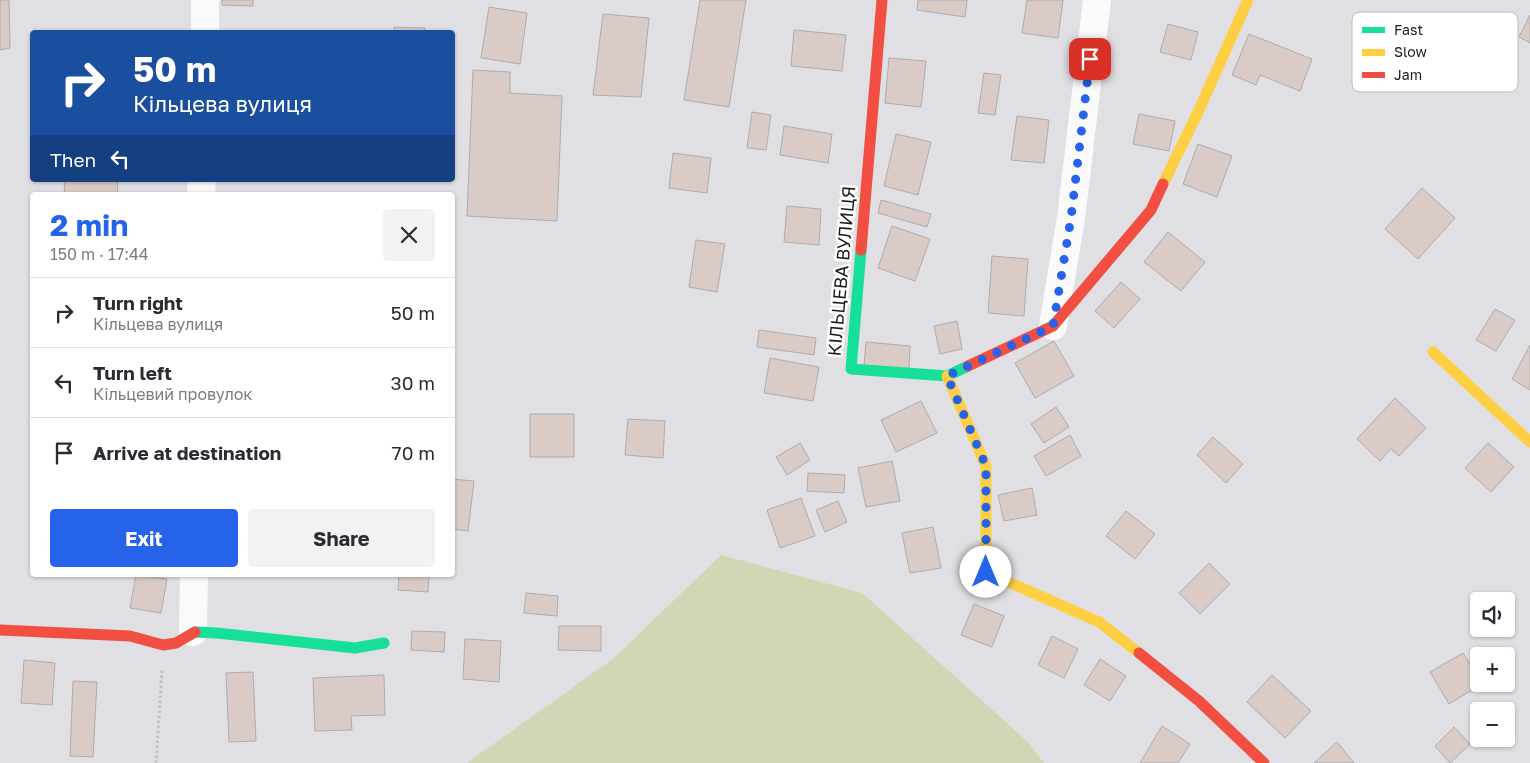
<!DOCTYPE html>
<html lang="en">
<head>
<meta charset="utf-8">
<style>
  body { margin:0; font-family:"Golos Text",sans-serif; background:#f2f2f3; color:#2b2b33; height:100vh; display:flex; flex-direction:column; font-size:19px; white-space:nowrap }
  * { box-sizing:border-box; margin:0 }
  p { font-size:16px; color:#7c7c81 }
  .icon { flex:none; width:28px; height:28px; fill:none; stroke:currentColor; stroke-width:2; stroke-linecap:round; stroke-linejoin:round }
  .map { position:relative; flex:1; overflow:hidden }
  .panel { position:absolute; left:30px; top:192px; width:425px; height:385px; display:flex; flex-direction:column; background:#fff; border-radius:5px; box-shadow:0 1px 4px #0004 }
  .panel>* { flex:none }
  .banner { position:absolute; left:30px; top:30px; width:425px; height:152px; border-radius:5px; box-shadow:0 1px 4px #0004; background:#1a4fa0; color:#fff; overflow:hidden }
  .tools { position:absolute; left:1470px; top:592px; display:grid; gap:10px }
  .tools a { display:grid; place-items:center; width:45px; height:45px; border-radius:5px; background:#fff; box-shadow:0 1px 4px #0004; font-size:25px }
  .pin { position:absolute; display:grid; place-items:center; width:42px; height:42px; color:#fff; margin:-21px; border-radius:10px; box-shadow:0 2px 8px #0006 }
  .me { position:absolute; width:55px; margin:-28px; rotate:0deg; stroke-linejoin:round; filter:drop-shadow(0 0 4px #0008) }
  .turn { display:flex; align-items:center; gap:18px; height:105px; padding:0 20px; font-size:22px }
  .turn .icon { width:65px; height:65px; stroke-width:2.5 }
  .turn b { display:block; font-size:35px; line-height:42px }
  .then { display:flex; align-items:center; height:48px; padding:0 20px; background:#0003; gap:10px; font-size:19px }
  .round { display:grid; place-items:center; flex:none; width:52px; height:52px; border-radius:5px; background:#f2f2f3 }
  .summary { display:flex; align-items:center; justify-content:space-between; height:85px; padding:0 20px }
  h1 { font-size:30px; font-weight:700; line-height:38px; color:#2563eb }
  .cta { display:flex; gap:10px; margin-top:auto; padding:10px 20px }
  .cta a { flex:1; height:58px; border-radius:5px; background:#2563eb; color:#fff; font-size:20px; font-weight:700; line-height:58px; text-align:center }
  .cta a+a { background:#f2f2f3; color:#2b2b33 }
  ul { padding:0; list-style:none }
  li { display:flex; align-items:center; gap:15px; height:70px; padding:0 20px; border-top:1px solid #e1e1e2 }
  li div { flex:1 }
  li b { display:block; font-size:19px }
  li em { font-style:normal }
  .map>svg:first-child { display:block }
  .green { fill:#d3d6b4 }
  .building { fill:#dacbc6; stroke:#adacae }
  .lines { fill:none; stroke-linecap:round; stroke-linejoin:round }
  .path { stroke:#c1c1c1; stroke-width:3; stroke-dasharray:2.5 2.5; stroke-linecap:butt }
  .street { stroke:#fafafb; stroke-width:28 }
  .fast { stroke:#16e098; stroke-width:11 }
  .slow { stroke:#ffcf43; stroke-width:11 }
  .jam { stroke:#f24e42; stroke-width:11 }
  .route { stroke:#2563eb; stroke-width:9; stroke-dasharray:0 16.2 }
  .labels { text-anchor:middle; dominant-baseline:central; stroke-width:5; stroke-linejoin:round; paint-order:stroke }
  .street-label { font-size:18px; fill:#1d1d1f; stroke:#fff }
  .key { fill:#fff; stroke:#bbbbbc; stroke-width:1 }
  .key-label { font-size:14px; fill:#1d1d1f }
</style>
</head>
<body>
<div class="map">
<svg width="1530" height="763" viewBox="0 0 1530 763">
  <rect width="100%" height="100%" fill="#e0dfe3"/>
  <path class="green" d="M 721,555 L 862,593 L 1028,742 L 1044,763 L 467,763 L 614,658 Z"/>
  <path class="building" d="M 0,0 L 9,0 L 10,48 L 0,50 Z
    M 222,0 L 253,0 L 253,6 L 222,5 Z
    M 700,0 L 746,0 L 729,107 L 684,100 Z
    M 918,0 L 967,0 L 965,17 L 917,10 Z
    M 1027,0 L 1063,0 L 1058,38 L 1022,33 Z
    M 489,7 L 527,13 L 520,64 L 481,58 Z
    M 603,14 L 649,18 L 641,97 L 593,95 Z
    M 1530,15 L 1530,43 L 1519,37 Z
    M 1168,24 L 1198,32 L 1191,60 L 1160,52 Z
    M 394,27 L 425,28 L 424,32 L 394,32 Z
    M 794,30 L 846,35 L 842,71 L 791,66 Z
    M 1249,34 L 1312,59 L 1300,91 L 1260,75 L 1256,85 L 1232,75 Z
    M 889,58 L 926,61 L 921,107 L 885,103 Z
    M 473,70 L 510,72 L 510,93 L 562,96 L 557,221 L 467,216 Z
    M 984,73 L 1001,75 L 995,115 L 978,113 Z
    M 752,112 L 771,115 L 766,150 L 747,148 Z
    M 1139,114 L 1175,121 L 1169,151 L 1133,144 Z
    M 1017,116 L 1049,120 L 1044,163 L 1011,160 Z
    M 784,126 L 832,134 L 828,163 L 780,155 Z
    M 896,134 L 931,142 L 918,195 L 884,186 Z
    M 1198,144 L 1232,156 L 1217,197 L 1183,184 Z
    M 673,153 L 711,158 L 707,193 L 669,188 Z
    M 65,180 L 118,180 L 117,195 L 64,195 Z
    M 1422,188 L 1455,218 L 1418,259 L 1385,229 Z
    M 881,200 L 931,214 L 927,227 L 878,213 Z
    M 787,206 L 821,209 L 819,245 L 784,242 Z
    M 892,226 L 930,239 L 915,281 L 878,268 Z
    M 1168,232 L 1205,262 L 1181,291 L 1144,262 Z
    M 696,240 L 725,244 L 717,292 L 689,287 Z
    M 992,256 L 1028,259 L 1024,316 L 988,313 Z
    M 1121,282 L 1140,299 L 1114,328 L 1095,311 Z
    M 1495,309 L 1515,320 L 1496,351 L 1476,340 Z
    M 957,321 L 962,349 L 940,354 L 934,326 Z
    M 759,330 L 816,338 L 814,355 L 757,347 Z
    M 1054,341 L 1074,376 L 1035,398 L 1015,363 Z
    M 866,342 L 910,346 L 909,369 L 864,365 Z
    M 1530,345 L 1530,390 L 1512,379 Z
    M 770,358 L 819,367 L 813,401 L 764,393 Z
    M 1395,398 L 1426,428 L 1399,456 L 1391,449 L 1380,461 L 1357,439 Z
    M 921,401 L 937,433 L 896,452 L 881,420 Z
    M 1056,407 L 1069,427 L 1044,443 L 1031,424 Z
    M 530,414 L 574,414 L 574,457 L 530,457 Z
    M 628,419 L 665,421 L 663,458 L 625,455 Z
    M 1070,435 L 1081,456 L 1046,476 L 1034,456 Z
    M 1213,437 L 1243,464 L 1226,483 L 1197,455 Z
    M 800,443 L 810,460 L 787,475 L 776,457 Z
    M 1488,443 L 1514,467 L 1491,492 L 1465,468 Z
    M 892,461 L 900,501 L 866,507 L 858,468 Z
    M 808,473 L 845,475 L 844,493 L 807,491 Z
    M 452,479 L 474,481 L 468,531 L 452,529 Z
    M 1032,488 L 1037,515 L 1004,521 L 998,495 Z
    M 801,498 L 815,536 L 780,548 L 767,510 Z
    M 838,501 L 847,522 L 825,532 L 816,510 Z
    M 1126,511 L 1155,534 L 1135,559 L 1106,536 Z
    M 933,527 L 941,568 L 910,573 L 902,533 Z
    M 1209,563 L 1230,584 L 1200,614 L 1179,593 Z
    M 136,575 L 167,579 L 161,613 L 130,608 Z
    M 399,575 L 429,575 L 428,592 L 398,590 Z
    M 526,593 L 558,596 L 557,616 L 524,613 Z
    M 974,604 L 1004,616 L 992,647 L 961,635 Z
    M 559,626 L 601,626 L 601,651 L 558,650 Z
    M 412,631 L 445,632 L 444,652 L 411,650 Z
    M 1052,636 L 1078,649 L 1064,678 L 1038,665 Z
    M 465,639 L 501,641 L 499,682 L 463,679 Z
    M 1463,653 L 1479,679 L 1479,684 L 1482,684 L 1449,704 L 1430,672 Z
    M 1100,659 L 1126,676 L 1110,701 L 1084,685 Z
    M 24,660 L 55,663 L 52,705 L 21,703 Z
    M 253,672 L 256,741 L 229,742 L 226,673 Z
    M 384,675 L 385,715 L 351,716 L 352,730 L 315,731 L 313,678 Z
    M 1272,675 L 1311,711 L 1285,738 L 1247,702 Z
    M 73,681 L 97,682 L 93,757 L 70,756 Z
    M 1162,726 L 1190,744 L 1178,763 L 1140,763 Z
    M 1454,727 L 1470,744 L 1450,763 L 1435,746 Z
    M 1337,742 L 1354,763 L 1314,763 Z"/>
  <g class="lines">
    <path class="path" d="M 156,763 L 162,670"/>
    <path class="street" d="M 205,32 L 205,0
      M 201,195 L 202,180
      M 1053,326 L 1071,218 L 1097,0
      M 193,632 L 194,575"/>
    <path class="fast" d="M 861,250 L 851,369 L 947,376 L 968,366
      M 195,632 L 217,633 L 355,648 L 384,643"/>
    <path class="slow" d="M 1163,184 L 1199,110 L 1248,0
      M 1433,352 L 1530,442
      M 947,376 L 986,466 L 986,572 L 1099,622 L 1139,653"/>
    <path class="jam" d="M 861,250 L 882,0
      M 968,366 L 1053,326 L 1151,210 L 1163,184
      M 0,630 L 130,636 L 163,645 L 176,643 L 195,632
      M 1139,653 L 1199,701 L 1264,763"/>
  </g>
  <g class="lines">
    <path class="route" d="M 986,572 L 986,466 L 947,376 L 1053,326 L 1071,218 L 1090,59"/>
  </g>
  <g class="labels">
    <g class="street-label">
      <text transform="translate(841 271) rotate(-85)">КІЛЬЦЕВА ВУЛИЦЯ</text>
    </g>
  </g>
  <rect x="1352" y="12" width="166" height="80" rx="8" class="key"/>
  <rect x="1362" y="27" width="23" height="6" fill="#16e098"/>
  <rect x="1362" y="49" width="23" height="7" fill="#ffcf43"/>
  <rect x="1362" y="72" width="23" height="6" fill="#f24e42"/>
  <g class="key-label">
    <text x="1394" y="35">Fast</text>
    <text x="1394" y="57">Slow</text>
    <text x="1394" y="80">Jam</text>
  </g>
</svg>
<div class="tools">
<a><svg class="icon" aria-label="sound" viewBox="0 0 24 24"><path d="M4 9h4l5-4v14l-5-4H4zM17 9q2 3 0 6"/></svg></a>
<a>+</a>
<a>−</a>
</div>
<div class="pin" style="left:1090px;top:59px;background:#d93025"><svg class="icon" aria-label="arrive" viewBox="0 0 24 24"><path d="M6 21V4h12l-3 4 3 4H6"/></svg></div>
<svg class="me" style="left:986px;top:572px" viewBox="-20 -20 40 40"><circle r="19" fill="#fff"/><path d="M0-13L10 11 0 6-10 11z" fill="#2563eb"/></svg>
<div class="banner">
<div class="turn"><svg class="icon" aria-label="right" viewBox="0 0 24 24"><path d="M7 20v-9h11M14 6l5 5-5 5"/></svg><div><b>50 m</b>Кільцева вулиця</div></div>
<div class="then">Then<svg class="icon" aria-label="left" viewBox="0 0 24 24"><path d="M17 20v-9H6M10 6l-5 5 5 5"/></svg></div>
</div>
<section class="panel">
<div class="summary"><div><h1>2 min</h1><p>150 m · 17:44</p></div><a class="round"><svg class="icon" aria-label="close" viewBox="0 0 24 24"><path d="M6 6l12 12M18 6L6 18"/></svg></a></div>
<ul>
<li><svg class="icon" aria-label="right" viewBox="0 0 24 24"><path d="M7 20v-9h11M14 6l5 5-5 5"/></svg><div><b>Turn right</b><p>Кільцева вулиця</p></div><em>50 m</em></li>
<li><svg class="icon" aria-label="left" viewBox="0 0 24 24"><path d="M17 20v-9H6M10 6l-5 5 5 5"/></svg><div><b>Turn left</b><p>Кільцевий провулок</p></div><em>30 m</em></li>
<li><svg class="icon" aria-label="arrive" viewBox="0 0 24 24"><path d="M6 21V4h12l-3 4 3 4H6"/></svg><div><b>Arrive at destination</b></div><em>70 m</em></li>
</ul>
<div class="cta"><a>Exit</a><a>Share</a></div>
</section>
</div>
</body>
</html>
